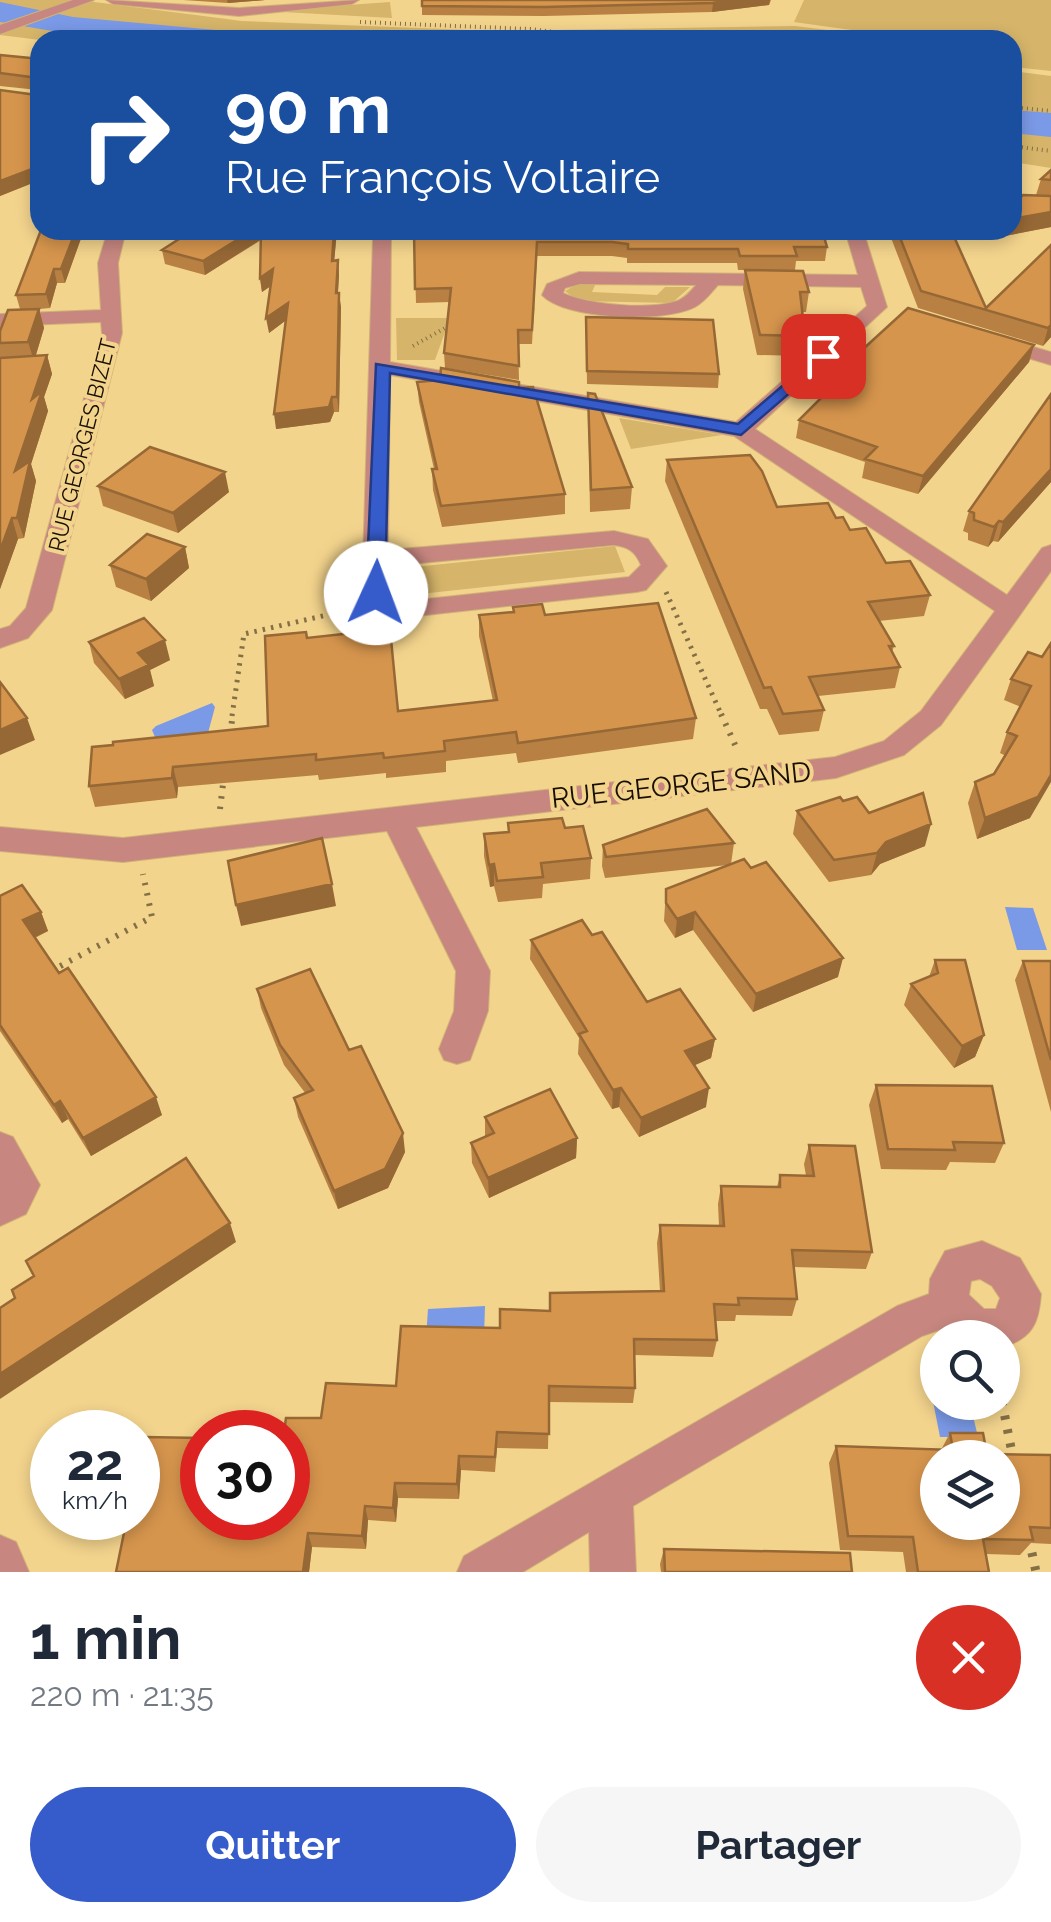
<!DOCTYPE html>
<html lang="fr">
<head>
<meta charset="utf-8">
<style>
  body { margin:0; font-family:Raleway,sans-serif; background:#f6f6f7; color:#1f2937; height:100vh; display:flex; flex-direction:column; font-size:38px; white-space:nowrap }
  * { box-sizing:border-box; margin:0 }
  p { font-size:32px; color:#747a83 }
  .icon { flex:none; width:55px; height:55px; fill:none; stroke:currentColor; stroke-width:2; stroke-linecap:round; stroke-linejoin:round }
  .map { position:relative; height:1572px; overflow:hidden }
  .sheet { display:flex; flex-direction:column; background:#fff; flex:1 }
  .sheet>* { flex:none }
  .guide { position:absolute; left:30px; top:30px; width:992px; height:210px; border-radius:30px; box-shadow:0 5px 15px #0003; background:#1a4fa0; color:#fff; overflow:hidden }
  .buttons { position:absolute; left:920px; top:1320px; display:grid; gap:20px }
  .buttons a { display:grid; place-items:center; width:100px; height:100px; border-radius:50%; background:#fff; box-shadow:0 5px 15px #0003; font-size:50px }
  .speed { position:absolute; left:30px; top:1410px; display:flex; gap:20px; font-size:50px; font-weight:700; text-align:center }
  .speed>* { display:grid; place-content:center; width:130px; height:130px; border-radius:50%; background:#fff; box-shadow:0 5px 15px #0003; line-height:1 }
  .speed small { font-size:25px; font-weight:400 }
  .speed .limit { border:15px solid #d22; background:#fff; color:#111 }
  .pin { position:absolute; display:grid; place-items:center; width:85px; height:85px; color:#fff; margin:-42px; border-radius:20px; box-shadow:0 5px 15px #0006 }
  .me { position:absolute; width:110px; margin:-55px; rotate:2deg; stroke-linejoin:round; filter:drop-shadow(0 0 8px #0008) }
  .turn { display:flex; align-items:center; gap:35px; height:210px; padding:0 30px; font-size:45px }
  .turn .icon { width:130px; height:130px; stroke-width:2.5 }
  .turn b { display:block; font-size:70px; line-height:85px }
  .round { display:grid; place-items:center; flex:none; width:105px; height:105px; border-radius:52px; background:#f6f6f7 }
  .overview { display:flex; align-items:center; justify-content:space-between; height:170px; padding:0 30px }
  h1 { font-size:60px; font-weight:700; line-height:75px }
  .button { display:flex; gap:20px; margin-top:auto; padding:20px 30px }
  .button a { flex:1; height:115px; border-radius:60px; background:#365bcb; color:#fff; font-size:40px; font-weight:700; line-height:115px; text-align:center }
  .button a+a { background:#f6f6f7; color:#1f2937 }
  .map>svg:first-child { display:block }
  .green { fill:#d6b56a }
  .water { fill:#7a99e6 }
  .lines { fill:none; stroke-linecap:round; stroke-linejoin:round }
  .river { fill:#7a99e6; fill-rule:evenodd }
  .minor-casing { stroke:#d0b476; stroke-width:2 }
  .path-far3 { stroke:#847045; stroke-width:4; stroke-dasharray:1 4; stroke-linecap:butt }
  .path-far2 { stroke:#847045; stroke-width:5; stroke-dasharray:2.5 6; stroke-linecap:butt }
  .path-far1 { stroke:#847045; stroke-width:6; stroke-dasharray:2.5 8; stroke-linecap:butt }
  .path { stroke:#847045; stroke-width:9; stroke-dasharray:4 10; stroke-linecap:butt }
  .minor { fill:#c78780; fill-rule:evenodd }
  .wall { fill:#b88042 }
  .shaded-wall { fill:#966836 }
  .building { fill:#d6954d; stroke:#966836; stroke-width:2.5; fill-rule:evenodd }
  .route { fill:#365bcb; stroke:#233b84; stroke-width:2.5 }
  .labels { text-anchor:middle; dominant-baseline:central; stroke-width:8; stroke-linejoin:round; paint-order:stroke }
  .far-street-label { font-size:22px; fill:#180f00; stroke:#f3d48d }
  .street-label { font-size:28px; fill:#180f00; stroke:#f3d48d }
</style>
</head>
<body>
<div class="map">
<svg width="1051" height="1572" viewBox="0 0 1051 1572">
  <rect width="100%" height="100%" fill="#f3d48d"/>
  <path class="green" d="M 0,0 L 79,0 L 242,21 L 493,31 L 795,26 L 907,40 L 40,40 L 0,35 Z
    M 804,0 L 1051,0 L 1051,71 L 1013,67 L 1012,40 L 923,40 L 794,22 Z
    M 390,2 L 392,18 L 264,11 Z
    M 1013,71 L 1051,76 L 1051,168 L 1013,162 Z
    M 596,283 L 592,292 L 657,295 L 665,287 L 690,287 L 672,303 L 578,301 L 565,291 L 577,284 Z
    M 535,307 L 532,333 L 445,332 L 435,360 L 397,360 L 396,318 L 450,318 L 456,309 Z
    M 619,418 L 722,435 L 631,449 Z
    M 615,546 L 625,572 L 411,595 L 405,568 Z"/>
  <path class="water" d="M 212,703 L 215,707 L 208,733 L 155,737 L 152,730 L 156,726 Z
    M 1005,907 L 1033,908 L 1047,950 L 1017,950 Z
    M 485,1306 L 484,1337 L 426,1338 L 428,1309 Z
    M 937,1385 L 938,1402 L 970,1403 L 978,1437 L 940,1437 L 930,1386 Z"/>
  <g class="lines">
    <path class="river" d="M 0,2 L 73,17 L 216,30 L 228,33 L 233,40 L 104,40 L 0,22 Z
      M 1012,110 L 1051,113 L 1051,137 L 1012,133 Z"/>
    <g class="minor-casing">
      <path id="minor" d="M 73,0 L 94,0 L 0,34 L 0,25 Z
        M 106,0 L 239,8 L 359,0 L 352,4 L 239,16 L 113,4 Z
        M 108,230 L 126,230 L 118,263 L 122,333 L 52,610 L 28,638 L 0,648 L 0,629 L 10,626 L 26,608 L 102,333 L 101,322 L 0,326 L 0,314 L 101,310 L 98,263 Z
        M 378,230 L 396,230 L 391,238 L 390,362 L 736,422 L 867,306 L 861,287 L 718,285 C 711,293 704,302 695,307 C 665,323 565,320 542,295 L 547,284 L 579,272 L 858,275 L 845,230 L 863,230 L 887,307 L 755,429 L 1007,595 L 1042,548 L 1051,545 L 1051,571 L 1020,615 L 941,725 L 904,755 L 836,778 L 416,827 L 490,971 L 488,1011 L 470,1060 L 457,1064 L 444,1060 L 439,1049 L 454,1011 L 456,971 L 387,831 L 123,862 L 0,851 L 0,827 L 123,838 L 835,757 L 884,741 L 921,711 L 995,611 L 734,436 L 390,375 L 388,550 L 614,531 L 648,539 L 667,566 L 646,590 L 637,592 L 417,616 L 389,613 L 362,593 L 373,238 ZM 580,284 L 696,285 C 691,291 685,298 677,301 C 652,310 587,305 563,293 L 565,288 ZM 614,545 C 628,547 635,551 641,565 L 629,577 L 417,600 L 404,599 L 388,590 L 388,566 Z
        M 992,335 L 1051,352 L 1051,365 L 985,345 L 982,341 Z
        M 0,1132 L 13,1137 L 40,1185 L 26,1214 L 0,1226 Z
        M 982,1241 L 1020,1258 L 1041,1294 C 1039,1324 1032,1338 1002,1348 L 1002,1338 L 955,1338 L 945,1328 L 922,1336 L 633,1506 L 636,1572 L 590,1572 L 589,1532 L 523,1572 L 457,1572 L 464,1556 L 897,1306 L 929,1294 L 930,1279 L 945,1251 ZM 980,1279 L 992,1286 L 1000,1298 L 996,1309 L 984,1309 L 969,1295 L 971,1281 Z
        M 0,1535 L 16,1542 L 29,1572 L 0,1572 Z"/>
    </g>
    <path class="path-far3" d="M 360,22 L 530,29 L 622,40
      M 58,35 L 101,40
      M 1012,107 L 1051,111
      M 1012,146 L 1051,151
      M 413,346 L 454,323"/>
    <path class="path-far2" d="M 666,592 L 722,716
      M 232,716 L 244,634 L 353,609"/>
    <path class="path-far1" d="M 721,714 L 737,749
      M 230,734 L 233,714
      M 220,809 L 224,776
      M 51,971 L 152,917 L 143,874"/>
    <path class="path" d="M 1002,1402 L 1013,1458
      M 1029,1539 L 1036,1572"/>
    <use href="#minor" class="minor"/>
  </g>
  <path class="wall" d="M 183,0 L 265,0 L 228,3 Z
    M 422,0 L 771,0 L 769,5 L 712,12 L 544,16 L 422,15 Z
    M 0,55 L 40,59 L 40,180 L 0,196 L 0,90 L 37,95 L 38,90 L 0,86 Z
    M 1051,170 L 1051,227 L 989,239 L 991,230 L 1012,230 L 1036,195 L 1041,179 Z
    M 84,230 L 65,283 L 57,283 L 50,308 L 39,309 L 44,328 L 36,355 L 47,355 L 52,374 L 44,397 L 48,411 L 31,464 L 36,481 L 24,538 L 18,539 L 0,589 L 0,331 L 20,309 L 16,295 Z
    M 168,230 L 337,230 L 334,261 L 338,260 L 339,275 L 338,293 L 341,307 L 339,412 L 334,412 L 330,422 L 276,429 L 285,321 L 269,333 L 271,286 L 262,292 L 260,278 L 261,240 L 205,275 L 165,264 L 162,250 L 185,235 Z
    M 414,230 L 827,247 L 825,261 L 796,261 L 795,270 L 809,292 L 806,312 L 802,312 L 805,336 L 802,356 L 757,355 L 743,289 L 745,270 L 738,270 L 737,263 L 627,263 L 627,258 L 612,256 L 537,256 L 532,344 L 518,344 L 519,380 L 445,368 L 444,353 L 450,302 L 416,303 Z
    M 888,230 L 951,230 L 986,308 L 1051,245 L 1051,337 L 1043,346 L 918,308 Z
    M 586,317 L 719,374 L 718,388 L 587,384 Z
    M 1034,345 L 1029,362 L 918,494 L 862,478 L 865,462 L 796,438 L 799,420 L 836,383 L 838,372 Z
    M 417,382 L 565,494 L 565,514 L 442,527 L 433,490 L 432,469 L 434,469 L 419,402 Z
    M 588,393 L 632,487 L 630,509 L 590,512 Z
    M 1051,394 L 1051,482 L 998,542 L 993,541 L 988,547 L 968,540 L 968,533 L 963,531 L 969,511 Z
    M 667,460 L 777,507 L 836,518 L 886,563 L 930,595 L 924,616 L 879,621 L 894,646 L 892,652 L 900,667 L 895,688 L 818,696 L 824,710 L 819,731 L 779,735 L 767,709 L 760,709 L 665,481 Z
    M 98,486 L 229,492 L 178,533 L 103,506 Z
    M 185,547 L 189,568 L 151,601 L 116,587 L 110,565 Z
    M 479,615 L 545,615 L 696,718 L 693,739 L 518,763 L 516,753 L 446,761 L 446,772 L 386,778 L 386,773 L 319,780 L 318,775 L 178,787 L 177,798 L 95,807 L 89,786 L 268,726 L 307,638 L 398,711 L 493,701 L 479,636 Z
    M 89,642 L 170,660 L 150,670 L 154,686 L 125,699 L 94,663 Z
    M 1042,657 L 1030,818 L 977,839 L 968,803 L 975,782 L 994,774 L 1006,756 L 1000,753 L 1007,732 L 1021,707 L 1004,700 L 1011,679 Z
    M 843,801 L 925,846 L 880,864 L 871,875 L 829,882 L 793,834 L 797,811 Z
    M 508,823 L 565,828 L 591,858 L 590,879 L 543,884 L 542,898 L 498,902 L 494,886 L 490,887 L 484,856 L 484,834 L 508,832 Z
    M 734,843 L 731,864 L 838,977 L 753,1012 L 693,930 L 675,938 L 664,921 L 666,889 L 728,865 L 605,878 L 602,866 L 603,845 Z
    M 0,896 L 41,912 L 48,931 L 35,938 L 162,1115 L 91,1156 L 68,1119 L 62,1123 L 0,1031 Z
    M 592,935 L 647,1002 L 715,1039 L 711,1058 L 694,1065 L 706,1107 L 639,1137 L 619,1107 L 612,1109 L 578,1054 L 579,1038 L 530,959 L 531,940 Z
    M 935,960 L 984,1035 L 975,1057 L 954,1068 L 904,1005 L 911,984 L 929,977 Z
    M 1023,961 L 1051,961 L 1051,1112 L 1015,980 Z
    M 257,989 L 349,1050 L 405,1152 L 388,1188 L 338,1209 L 298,1117 L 294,1098 L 306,1094 L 284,1065 L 261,1008 Z
    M 876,1085 L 1004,1143 L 995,1163 L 950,1162 L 946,1170 L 881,1169 L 869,1105 Z
    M 485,1117 L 577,1138 L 576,1158 L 489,1198 L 472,1163 L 471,1143 L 485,1137 Z
    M 809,1145 L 872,1252 L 866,1269 L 794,1267 L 797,1299 L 792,1316 L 736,1315 L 735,1321 L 715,1321 L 717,1340 L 713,1357 L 634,1355 L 635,1388 L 633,1403 L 549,1402 L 548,1449 L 497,1448 L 495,1472 L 461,1470 L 459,1499 L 398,1498 L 396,1522 L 368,1520 L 366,1549 L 312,1547 L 309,1572 L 116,1572 L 202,1518 L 321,1418 L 396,1386 L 500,1328 L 549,1311 L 550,1293 L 660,1291 L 657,1243 L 660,1225 L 719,1226 L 718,1204 L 721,1186 L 777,1187 L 780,1175 L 806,1176 L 804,1164 Z
    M 950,1433 L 987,1454 L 1051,1455 L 1051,1544 L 1031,1543 L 1020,1555 L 986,1554 L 989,1572 L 906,1572 L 903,1552 L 840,1550 L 829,1463 L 836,1446 L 941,1450 Z
    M 664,1549 L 852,1572 L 661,1572 L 660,1564 Z"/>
  <path class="shaded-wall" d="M 227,0 L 265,0 L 228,3 Z
    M 737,0 L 770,0 L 769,5 L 712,12 L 713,3 Z
    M 40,166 L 40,180 L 0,196 L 0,181 Z
    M 1051,212 L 1051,227 L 989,239 L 991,230 L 1012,230 L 1012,219 Z
    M 76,230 L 84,230 L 65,283 L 61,269 Z
    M 253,230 L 262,230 L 263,238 L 205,275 L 203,261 Z
    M 334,230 L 337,230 L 333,275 L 332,261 Z
    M 338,260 L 339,275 L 337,307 L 336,293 Z
    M 54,269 L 57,283 L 50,308 L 46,294 Z
    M 273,269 L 275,283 L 262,292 L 260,278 Z
    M 339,293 L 341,307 L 339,412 L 337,397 Z
    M 288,303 L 289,318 L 269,333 L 266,318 Z
    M 39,309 L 44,328 L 34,361 L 28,342 Z
    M 1051,325 L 1051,337 L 1043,346 L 1048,328 Z
    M 1034,345 L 1029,362 L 918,494 L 923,476 Z
    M 47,355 L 52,374 L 44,397 L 48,411 L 31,464 L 36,481 L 24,538 L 17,518 L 15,471 L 32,399 Z
    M 332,397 L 334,412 L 330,422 L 276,429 L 274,414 Z
    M 1051,469 L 1051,482 L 998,542 L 1003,522 Z
    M 225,472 L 229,492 L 178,533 L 173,513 Z
    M 12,518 L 18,539 L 0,589 L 0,551 Z
    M 999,521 L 993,541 L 988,547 L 994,527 Z
    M 185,547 L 189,568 L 151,601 L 146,579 Z
    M 165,640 L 170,660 L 150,670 L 154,686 L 125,699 L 119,679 L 138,653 Z
    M 27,718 L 35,740 L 0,755 L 0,730 Z
    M 173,767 L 178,787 L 177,798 L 172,778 Z
    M 1051,775 L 1051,782 L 1030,818 L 977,839 L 985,818 Z
    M 931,824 L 925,846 L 880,864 L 871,875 L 877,853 L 886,842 Z
    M 494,864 L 494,886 L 490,887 L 489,865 Z
    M 332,884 L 336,906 L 241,926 L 236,905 Z
    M 41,912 L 48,931 L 31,939 L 23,920 Z
    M 695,912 L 693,930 L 675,938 L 677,919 Z
    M 843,958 L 838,977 L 753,1012 L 756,994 Z
    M 984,1035 L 975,1057 L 954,1068 L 962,1046 Z
    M 715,1039 L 711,1058 L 682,1071 L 685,1051 Z
    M 621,1088 L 619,1107 L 612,1109 L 613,1090 Z
    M 709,1088 L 706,1107 L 639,1137 L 641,1118 Z
    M 156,1097 L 162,1115 L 91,1156 L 83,1138 Z
    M 60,1101 L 68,1119 L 62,1123 L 54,1105 Z
    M 403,1133 L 405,1152 L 388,1188 L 338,1209 L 334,1191 Z
    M 577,1138 L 576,1158 L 489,1198 L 488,1178 Z
    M 230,1223 L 236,1242 L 0,1399 L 0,1374 Z
    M 459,1456 L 461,1470 L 459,1499 L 457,1484 Z
    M 395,1483 L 398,1498 L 396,1522 L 393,1508 Z
    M 365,1506 L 368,1520 L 366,1549 L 362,1536 Z
    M 308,1533 L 312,1547 L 309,1572 L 303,1572 Z"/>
  <path class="building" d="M 422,0 L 737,0 L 713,3 L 544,7 L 422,6 Z
    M 0,55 L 40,59 L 40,81 L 38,78 L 0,73 Z
    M 40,84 L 40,166 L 0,181 L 0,90 L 37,95 Z
    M 1051,170 L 1051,180 L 1041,179 Z
    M 1023,195 L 1051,196 L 1051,212 L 1012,219 L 1012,205 Z
    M 41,230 L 76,230 L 61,269 L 54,269 L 46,294 L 16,295 Z
    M 193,230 L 253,230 L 203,261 L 162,250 Z
    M 261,230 L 334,230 L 332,261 L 338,260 L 336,293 L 339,293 L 337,397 L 332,397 L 329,407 L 274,414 L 288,303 L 266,318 L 273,269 L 260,278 Z
    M 414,230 L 822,230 L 827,247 L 794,247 L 797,256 L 740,256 L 738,249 L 628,249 L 628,244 L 612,242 L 537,242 L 532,330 L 518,330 L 519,366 L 444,353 L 451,288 L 415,289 Z
    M 897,230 L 951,230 L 986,308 L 1051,245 L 1051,325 L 1048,328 L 921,291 Z
    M 745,270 L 803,271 L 809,292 L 800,292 L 805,336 L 760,335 Z
    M 908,308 L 1034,345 L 923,476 L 865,459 L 877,447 L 799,420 L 845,374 L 838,372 Z
    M 39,309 L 28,342 L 0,343 L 0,331 L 8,310 Z
    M 586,317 L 713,320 L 719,374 L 587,371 Z
    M 47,355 L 32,399 L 42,391 L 15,471 L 30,461 L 17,518 L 12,518 L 0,551 L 0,358 Z
    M 441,368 L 519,382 L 519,388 L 533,387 L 565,494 L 441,506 L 432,469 L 437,469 L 417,382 L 440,380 Z
    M 588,393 L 595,394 L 632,487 L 591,490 Z
    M 1051,394 L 1051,469 L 1003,522 L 999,521 L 994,527 L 974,520 L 974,513 L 969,511 Z
    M 150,447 L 225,472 L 173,513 L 98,486 Z
    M 750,455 L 762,471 L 777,507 L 828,503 L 836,518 L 843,517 L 850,530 L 866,528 L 886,563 L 910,561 L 930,595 L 868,602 L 894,646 L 889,646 L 900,667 L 809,677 L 824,710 L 783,714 L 771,687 L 764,688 L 667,460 Z
    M 147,534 L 185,547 L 146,579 L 110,565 Z
    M 658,603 L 696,718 L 518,743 L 516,732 L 444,741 L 445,751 L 384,758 L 383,753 L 316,760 L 316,754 L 173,767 L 172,778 L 89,786 L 92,747 L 113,745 L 113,742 L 268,726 L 265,636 L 306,632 L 307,638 L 390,629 L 398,711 L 497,700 L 479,615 L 514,612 L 513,607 L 542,604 L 545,615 Z
    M 144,618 L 165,640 L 138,653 L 149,665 L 119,679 L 89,642 Z
    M 1051,643 L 1051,775 L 1038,797 L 985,818 L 975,782 L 994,774 L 1017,736 L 1007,732 L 1031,686 L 1011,679 L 1028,652 L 1042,657 Z
    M 0,682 L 27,718 L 0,730 Z
    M 923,793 L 931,824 L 886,842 L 877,853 L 834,860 L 797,811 L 840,797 L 843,801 L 857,797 L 869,813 Z
    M 707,809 L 734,843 L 606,857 L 603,845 Z
    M 562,818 L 565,828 L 583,826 L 591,858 L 541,863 L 543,877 L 497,881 L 494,864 L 489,865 L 484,834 L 509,832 L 508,823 Z
    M 322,838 L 332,884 L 236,905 L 228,861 Z
    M 744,859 L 751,868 L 766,862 L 843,958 L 756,994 L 695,912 L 677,919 L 666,903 L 666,889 Z
    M 22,885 L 41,912 L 23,920 L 59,973 L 68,968 L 156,1097 L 83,1138 L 60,1101 L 54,1105 L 0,1025 L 0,896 Z
    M 582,920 L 592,935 L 602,932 L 647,1002 L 680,989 L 715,1039 L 685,1051 L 709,1088 L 641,1118 L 621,1088 L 613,1090 L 579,1034 L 587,1031 L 531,940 Z
    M 935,960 L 965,960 L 984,1035 L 962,1046 L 911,984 L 938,973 Z
    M 1023,961 L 1051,961 L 1051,1060 Z
    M 310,969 L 349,1050 L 361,1046 L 403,1133 L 385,1169 L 334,1191 L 294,1098 L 313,1090 L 280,1045 L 257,989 Z
    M 876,1085 L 992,1086 L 1004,1143 L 953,1142 L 955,1150 L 888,1149 Z
    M 550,1089 L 577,1138 L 488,1178 L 471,1143 L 494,1133 L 485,1117 Z
    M 809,1145 L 855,1146 L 872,1252 L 792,1250 L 797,1299 L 738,1298 L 739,1305 L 714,1304 L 717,1340 L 634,1339 L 635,1388 L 549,1386 L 549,1434 L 497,1432 L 495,1457 L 459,1456 L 457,1484 L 395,1483 L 393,1508 L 365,1506 L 362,1536 L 308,1533 L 303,1572 L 116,1572 L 127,1518 L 138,1518 L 138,1467 L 144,1437 L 202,1438 L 202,1518 L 288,1518 L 288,1432 L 284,1432 L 286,1418 L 321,1418 L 326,1383 L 396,1386 L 401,1326 L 500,1328 L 500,1309 L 550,1311 L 550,1293 L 664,1291 L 660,1225 L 724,1226 L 721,1186 L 780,1187 L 780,1175 L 814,1176 Z
    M 186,1158 L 230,1223 L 0,1374 L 0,1308 L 15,1298 L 12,1290 L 34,1276 L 26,1261 Z
    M 950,1433 L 983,1433 L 987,1454 L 1051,1455 L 1051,1528 L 1030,1527 L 1033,1540 L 983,1539 L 989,1572 L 918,1572 L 913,1537 L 848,1536 L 836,1446 L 953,1450 ZM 938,1458 L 1002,1458 L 1002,1522 L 938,1522 Z
    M 664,1549 L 850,1553 L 852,1572 L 665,1572 Z"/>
  <path class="route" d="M 823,351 L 831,356 L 828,360 L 741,435 L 390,373 L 385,593 L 376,599 L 366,593 L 376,364 L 738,424 Z"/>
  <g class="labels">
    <g class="far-street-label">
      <text transform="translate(82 445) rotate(-76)">RUE GEORGES BIZET</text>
    </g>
    <g class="street-label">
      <text transform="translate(681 785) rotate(-6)">RUE GEORGE SAND</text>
    </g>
  </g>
</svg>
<div class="buttons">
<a><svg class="icon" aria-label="search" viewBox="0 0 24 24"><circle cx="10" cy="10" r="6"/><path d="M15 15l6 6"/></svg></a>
<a><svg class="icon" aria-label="layers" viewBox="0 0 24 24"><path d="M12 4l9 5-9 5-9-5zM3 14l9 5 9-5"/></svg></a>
</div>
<div class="speed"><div>22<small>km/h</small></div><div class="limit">30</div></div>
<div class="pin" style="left:823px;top:356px;background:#d93025"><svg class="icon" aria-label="arrive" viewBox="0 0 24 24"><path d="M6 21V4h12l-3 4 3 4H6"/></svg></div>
<svg class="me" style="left:376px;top:593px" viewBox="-20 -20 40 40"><circle r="19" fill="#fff"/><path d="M0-13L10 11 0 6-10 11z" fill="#365bcb"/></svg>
<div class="guide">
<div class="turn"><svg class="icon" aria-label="right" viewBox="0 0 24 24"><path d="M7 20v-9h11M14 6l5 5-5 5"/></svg><div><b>90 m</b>Rue François Voltaire</div></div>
</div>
</div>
<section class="sheet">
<div class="overview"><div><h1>1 min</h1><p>220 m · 21:35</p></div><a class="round" style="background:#d93025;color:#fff"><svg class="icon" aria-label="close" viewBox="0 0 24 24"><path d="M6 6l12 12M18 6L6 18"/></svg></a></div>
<div class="button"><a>Quitter</a><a>Partager</a></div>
</section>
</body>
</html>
